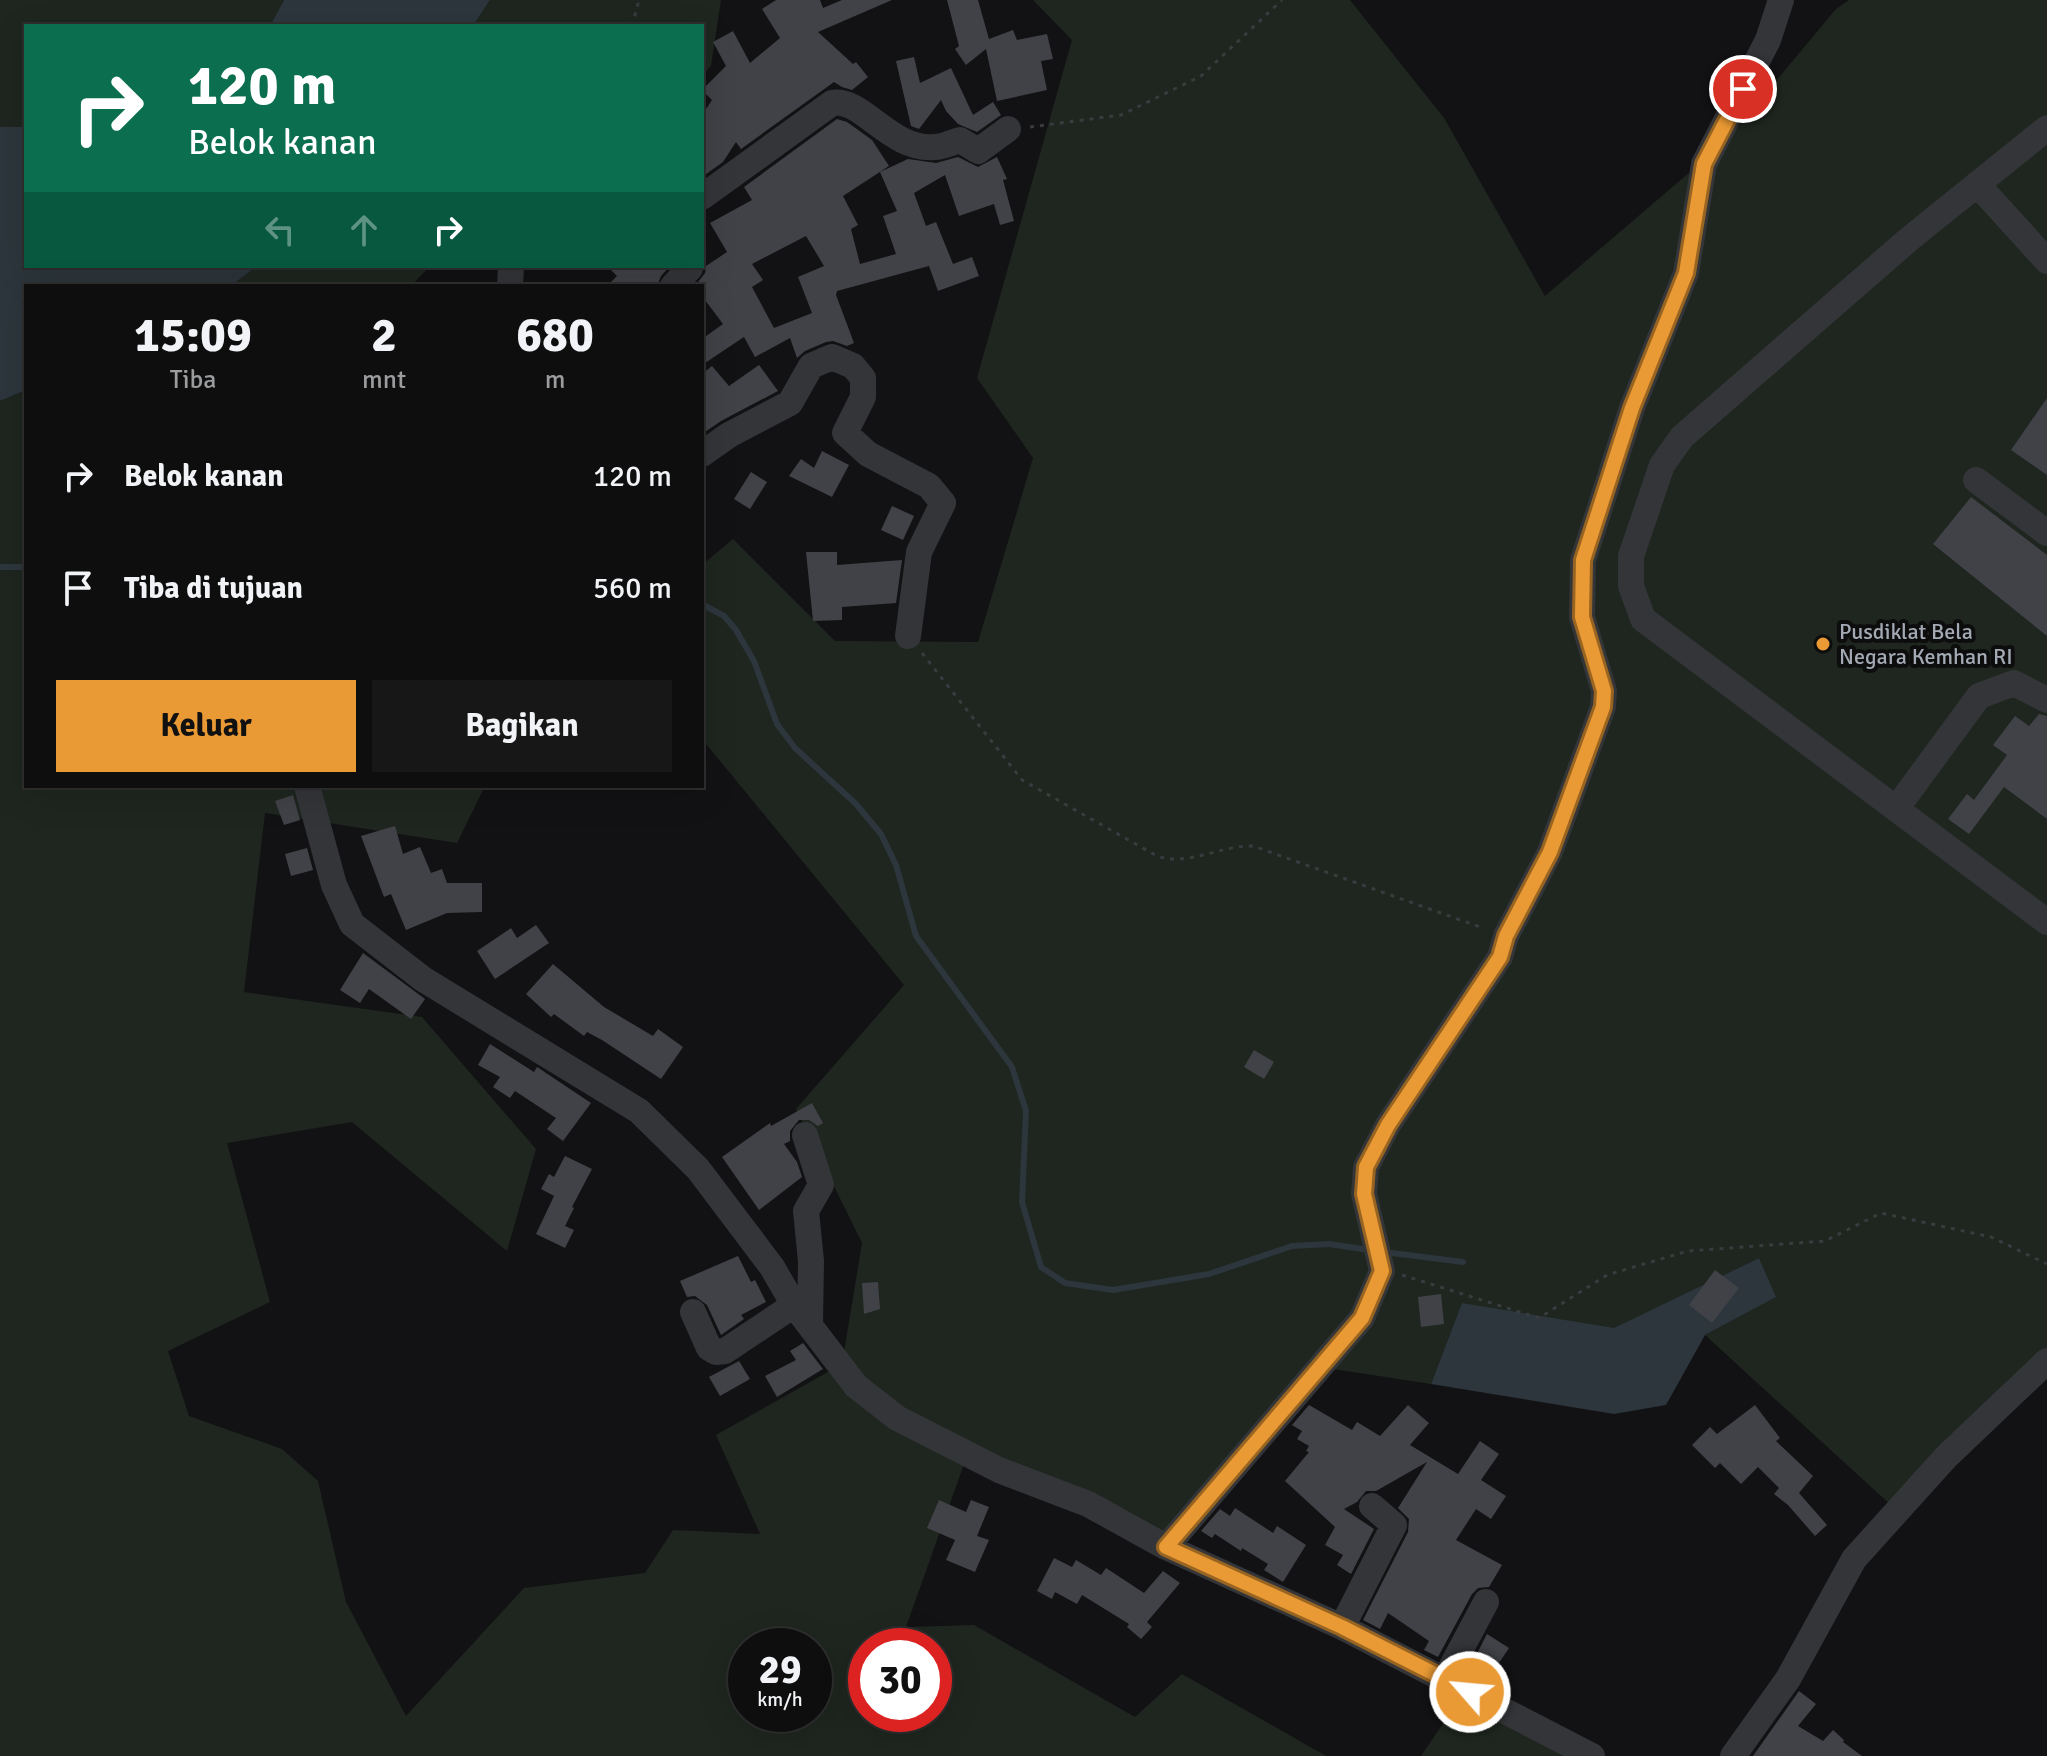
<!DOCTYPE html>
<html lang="id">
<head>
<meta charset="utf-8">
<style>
  body { margin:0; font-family:Signika,sans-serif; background:#171718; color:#f1f3f6; height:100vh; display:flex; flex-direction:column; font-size:30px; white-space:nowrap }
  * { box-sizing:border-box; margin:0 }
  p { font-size:26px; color:#9b9c9e }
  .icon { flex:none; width:44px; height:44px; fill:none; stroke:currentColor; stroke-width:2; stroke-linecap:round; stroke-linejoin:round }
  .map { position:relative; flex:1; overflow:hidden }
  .details { position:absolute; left:24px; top:284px; width:680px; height:504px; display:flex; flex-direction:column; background:#0e0e0f; border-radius:0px; box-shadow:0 8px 32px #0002,0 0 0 2px #2e2e2f }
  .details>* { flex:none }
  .top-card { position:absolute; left:24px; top:24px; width:680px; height:244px; border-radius:0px; box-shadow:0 8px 32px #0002,0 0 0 2px #2e2e2f; background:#0b6e4f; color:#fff; overflow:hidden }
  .speed { position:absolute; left:728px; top:1628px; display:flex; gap:16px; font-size:40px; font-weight:700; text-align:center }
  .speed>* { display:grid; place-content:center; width:104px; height:104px; border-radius:50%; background:#0e0e0f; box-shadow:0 8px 32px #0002,0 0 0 2px #2e2e2f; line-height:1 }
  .speed small { font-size:20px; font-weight:400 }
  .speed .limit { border:12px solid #d22; background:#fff; color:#111 }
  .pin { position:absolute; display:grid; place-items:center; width:68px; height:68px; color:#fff; margin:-34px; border:4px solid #fff; border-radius:50%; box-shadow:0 2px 8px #0007 }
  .me { position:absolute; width:88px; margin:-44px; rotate:297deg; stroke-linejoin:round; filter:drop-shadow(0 0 6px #0008) }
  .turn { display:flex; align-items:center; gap:28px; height:168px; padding:0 32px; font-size:36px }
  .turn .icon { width:104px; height:104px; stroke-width:2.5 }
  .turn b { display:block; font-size:56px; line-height:68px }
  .lanes { display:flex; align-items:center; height:76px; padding:0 32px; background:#0003; justify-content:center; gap:40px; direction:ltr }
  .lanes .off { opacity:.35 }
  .eta { display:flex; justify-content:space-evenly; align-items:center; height:136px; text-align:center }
  .eta b { font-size:48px; font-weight:700; line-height:56px }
  .action { display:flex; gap:16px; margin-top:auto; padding:16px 32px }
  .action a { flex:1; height:92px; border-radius:0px; background:#ea9a34; color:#111; font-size:32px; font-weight:700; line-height:92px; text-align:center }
  .action a+a { background:#171718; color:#f1f3f6 }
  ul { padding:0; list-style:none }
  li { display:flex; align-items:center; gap:24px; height:112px; padding:0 32px }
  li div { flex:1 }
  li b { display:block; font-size:30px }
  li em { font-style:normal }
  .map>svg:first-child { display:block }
  .green { fill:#1e261f; fill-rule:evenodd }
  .water { fill:#2c363c }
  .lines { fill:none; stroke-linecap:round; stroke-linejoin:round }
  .stream { stroke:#2c363c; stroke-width:6 }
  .building { fill:#414247; fill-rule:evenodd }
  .path { stroke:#393c3f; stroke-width:3; stroke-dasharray:4 6; stroke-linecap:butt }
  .minor { stroke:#333538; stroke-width:26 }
  .route-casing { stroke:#986422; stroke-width:20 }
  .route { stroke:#ea9a34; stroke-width:14 }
  .poi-dot { fill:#ea9a34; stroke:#0d0d0e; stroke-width:3 }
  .labels { text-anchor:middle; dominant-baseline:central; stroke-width:8; stroke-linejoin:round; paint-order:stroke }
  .poi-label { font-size:22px; fill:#a4aab4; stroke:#0d0d0e; text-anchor:start }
</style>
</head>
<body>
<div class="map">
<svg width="2047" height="1756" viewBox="0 0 2047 1756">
  <rect width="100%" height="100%" fill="#121214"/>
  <path class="green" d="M 0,0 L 284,0 L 270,26 L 26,26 L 26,127 L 0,127 Z
    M 490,0 L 721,0 L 711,66 L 702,76 L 702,26 L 473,26 Z
    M 1033,0 L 1350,0 L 1444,118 L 1545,296 L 1725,142 L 1836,9 L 1849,0 L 2047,0 L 2047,1370 L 1894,1508 L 1705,1335 L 1775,1297 L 1759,1258 L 1614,1329 L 1462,1304 L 1431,1384 L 1333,1369 L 1164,1532 L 968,1453 L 906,1627 L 974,1625 L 1135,1717 L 1182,1674 L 1326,1756 L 0,1756 L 0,401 L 26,390 L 26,786 L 485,786 L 457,843 L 265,813 L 244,992 L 422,1017 L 536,1149 L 507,1251 L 352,1122 L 227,1143 L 270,1302 L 168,1351 L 189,1416 L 282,1449 L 318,1481 L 346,1602 L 406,1716 L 524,1588 L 645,1573 L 673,1530 L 760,1534 L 716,1435 L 842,1364 L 862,1243 L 796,1109 L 904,985 L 702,739 L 702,565 L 733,539 L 835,641 L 978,642 L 1033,458 L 977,378 L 1072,40 ZM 746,1646 L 814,1646 L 814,1714 L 746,1714 ZM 866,1646 L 934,1646 L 934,1714 L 866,1714 Z
    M 257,266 L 430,266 L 411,286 L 231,286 Z
    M 1459,1700 L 1580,1756 L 1421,1756 Z"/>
  <path class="water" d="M 284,0 L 490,0 L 473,26 L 270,26 Z
    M 0,127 L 26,127 L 26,266 L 257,266 L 231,286 L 26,286 L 26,390 L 0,401 Z
    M 1759,1258 L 1776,1297 L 1705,1335 L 1666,1405 L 1614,1414 L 1431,1384 L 1462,1303 L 1614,1328 Z"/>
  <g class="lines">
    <path class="stream" d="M 0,567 L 26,567
      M 702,604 L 724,616 L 736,630 L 754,661 L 777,724 L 795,748 L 855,803 L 881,834 L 896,865 L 916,936 L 1012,1067 L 1026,1111 L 1022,1202 L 1041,1267 L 1065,1283 L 1113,1290 L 1209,1274 L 1292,1246 L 1329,1244 L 1369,1250
      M 1384,1252 L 1463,1262"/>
  </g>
  <path class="building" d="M 776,0 L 820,0 L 823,8 L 842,0 L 892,0 L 818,32 L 853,64 L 856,62 L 868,77 L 852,90 L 842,87 L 834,82 L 741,149 L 736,142 L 723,162 L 702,177 L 702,115 L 712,100 L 702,90 L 726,66 L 713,42 L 733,31 L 750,63 L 780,38 L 762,9 Z
    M 947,0 L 978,0 L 989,39 L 1013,30 L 1017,40 L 1047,34 L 1053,59 L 1041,61 L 1047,90 L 997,101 L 986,49 L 966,65 L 955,49 L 959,46 Z
    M 914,57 L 920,83 L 951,68 L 973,115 L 993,102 L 1001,115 L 977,132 L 958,124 L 946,111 L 941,100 L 919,129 L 911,126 L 896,61 Z
    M 837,119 L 847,122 L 872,140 L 889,166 L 843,196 L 858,225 L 851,229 L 860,264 L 896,254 L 883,216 L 897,211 L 880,172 L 908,159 L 936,163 L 958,157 L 978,167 L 997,157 L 1007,179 L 1003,180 L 1014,221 L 1000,225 L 994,204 L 959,216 L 945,175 L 914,193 L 926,226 L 936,222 L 953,264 L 972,257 L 979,276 L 938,291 L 929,266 L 837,291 L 836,295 L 854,343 L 847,346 L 833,341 L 826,342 L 805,351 L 797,358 L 790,338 L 755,357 L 744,337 L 702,365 L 702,339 L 723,324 L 702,296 L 702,286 L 695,286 L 705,273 L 706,266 L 727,252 L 710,223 L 752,200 L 744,187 ZM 806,236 L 824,266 L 798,277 L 812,313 L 774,328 L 752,287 L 763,280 L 752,264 Z
    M 607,266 L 670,266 L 661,276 L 657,286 L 607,286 L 617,276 Z
    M 759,365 L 778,391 L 721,421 L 702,434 L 702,374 L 712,366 L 729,386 Z
    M 2047,398 L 2047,475 L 2011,450 Z
    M 822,451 L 849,465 L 832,497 L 789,476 L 801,459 L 814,468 Z
    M 751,472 L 767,482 L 750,509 L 734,499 Z
    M 1971,497 L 2047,555 L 2047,636 L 1933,544 Z
    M 892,506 L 914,516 L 903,540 L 881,530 Z
    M 806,552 L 837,552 L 837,565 L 902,560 L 896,603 L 842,607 L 842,620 L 813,621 Z
    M 2039,714 L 2047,716 L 2047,819 L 2004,787 L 1969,834 L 1948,819 L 1967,794 L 1974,800 L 2007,755 L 1993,745 L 2015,716 L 2029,726 Z
    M 293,795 L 300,820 L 284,825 L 275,801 Z
    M 395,826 L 403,854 L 420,847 L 431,873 L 442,869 L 447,883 L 482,883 L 482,912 L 447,913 L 406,930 L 391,894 L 384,897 L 361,836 Z
    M 307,848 L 313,870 L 291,876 L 285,854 Z
    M 536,925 L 549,943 L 495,979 L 477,951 L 511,928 L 517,938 Z
    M 363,953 L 425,999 L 411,1019 L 369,989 L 360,1003 L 340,990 Z
    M 553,964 L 604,1007 L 653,1036 L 658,1029 L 683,1047 L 661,1079 L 602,1040 L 587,1032 L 584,1036 L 554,1014 L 551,1017 L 526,994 Z
    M 490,1044 L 534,1072 L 537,1067 L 591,1103 L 563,1141 L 547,1129 L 556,1118 L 515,1091 L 510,1098 L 493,1087 L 500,1077 L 478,1065 Z
    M 1254,1050 L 1274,1062 L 1264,1079 L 1244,1067 Z
    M 812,1103 L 823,1123 L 818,1126 L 809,1120 L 799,1120 L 790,1131 L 790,1141 L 784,1144 L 797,1162 L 802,1177 L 759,1210 L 722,1157 L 770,1123 L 771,1126 Z
    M 565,1156 L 592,1169 L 572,1207 L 574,1208 L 565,1226 L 574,1230 L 565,1248 L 536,1234 L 554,1196 L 541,1189 L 549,1174 L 554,1177 Z
    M 738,1256 L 751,1282 L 755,1280 L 766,1302 L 741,1315 L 744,1319 L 721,1335 L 707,1305 L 695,1296 L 687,1297 L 680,1281 Z
    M 1715,1270 L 1739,1288 L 1712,1323 L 1689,1305 Z
    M 878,1282 L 880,1309 L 864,1314 L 862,1283 Z
    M 1441,1294 L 1444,1324 L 1421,1327 L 1418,1297 Z
    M 803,1343 L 823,1369 L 777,1397 L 765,1376 L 796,1360 L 790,1351 Z
    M 739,1361 L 750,1379 L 720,1396 L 709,1377 Z
    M 1309,1405 L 1352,1430 L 1357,1422 L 1380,1436 L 1408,1405 L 1429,1423 L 1410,1445 L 1458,1474 L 1480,1441 L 1499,1454 L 1481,1480 L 1506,1496 L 1491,1519 L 1476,1509 L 1456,1540 L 1502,1565 L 1489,1587 L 1478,1588 L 1472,1594 L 1438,1657 L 1424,1650 L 1429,1641 L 1388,1613 L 1380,1629 L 1363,1620 L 1408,1532 L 1409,1519 L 1398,1508 L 1427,1462 L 1376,1491 L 1366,1491 L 1357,1502 L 1344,1509 L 1374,1529 L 1351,1574 L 1337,1565 L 1343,1555 L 1325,1545 L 1335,1527 L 1285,1481 L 1309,1452 L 1306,1451 L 1309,1446 L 1297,1439 L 1302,1431 L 1292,1425 Z
    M 1755,1405 L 1780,1438 L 1776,1441 L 1813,1476 L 1799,1493 L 1827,1525 L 1815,1536 L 1788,1505 L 1774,1494 L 1779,1488 L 1758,1467 L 1741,1484 L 1720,1463 L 1715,1468 L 1692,1445 L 1710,1427 L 1717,1434 Z
    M 939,1500 L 966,1512 L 971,1500 L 989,1507 L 977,1536 L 989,1540 L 975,1572 L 946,1560 L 955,1540 L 927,1528 Z
    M 1235,1508 L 1273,1533 L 1277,1526 L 1306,1545 L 1283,1582 L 1264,1570 L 1268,1564 L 1242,1548 L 1241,1551 L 1215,1534 L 1212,1538 L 1201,1531 L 1220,1509 L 1230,1516 Z
    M 1054,1558 L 1072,1567 L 1076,1560 L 1101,1575 L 1106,1568 L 1144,1593 L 1163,1571 L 1180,1583 L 1147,1622 L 1152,1627 L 1141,1639 L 1127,1627 L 1129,1624 L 1082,1595 L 1077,1604 L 1055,1592 L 1052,1599 L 1037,1591 Z
    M 1487,1634 L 1509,1648 L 1487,1681 L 1469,1669 Z
    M 1799,1691 L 1816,1704 L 1798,1726 L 1823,1741 L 1833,1730 L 1844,1740 L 1843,1742 L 1862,1756 L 1753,1756 Z"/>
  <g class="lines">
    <path class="path" d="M 632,26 L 639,0
      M 1030,127 L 1121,115 L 1201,76 L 1282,0
      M 922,653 L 1022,780 L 1157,856 C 1186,867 1221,845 1253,846 L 1483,928
      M 1402,1275 L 1539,1318 L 1607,1275 L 1688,1251 L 1825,1241 L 1881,1213 L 1991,1237 L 2047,1264"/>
    <path class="minor" d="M 2047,128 L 1908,240 L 1682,437 L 1662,465 L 1631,556 L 1631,586 L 1643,619 L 2047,922
      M 1977,184 L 2047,261
      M 702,197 L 832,103 C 862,97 890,151 935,147 C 943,147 952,142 960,140 L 978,151 L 1008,129
      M 510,286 L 511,266
      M 673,286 L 690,268 L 688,266
      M 702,454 L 729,435 L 790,403 L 811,366 L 832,357 L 853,366 L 863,378 L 863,397 L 845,433 L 868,454 L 929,486 L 943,503 L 919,552 L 908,636
      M 1976,480 L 2047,533
      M 307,786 L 334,885 L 352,924 L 423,979 L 639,1111 L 698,1169 L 772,1267 L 794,1305 L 856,1386 L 897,1418 L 999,1470 L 1088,1504 L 1166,1547 L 1342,1627 L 1592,1756
      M 1896,809 L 1979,696 L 2014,683 L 2047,700
      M 805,1135 L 821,1185 L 806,1211 L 811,1261 L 810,1324
      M 693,1312 L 709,1348 L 716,1352 L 725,1351 L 794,1305
      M 1166,1547 L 1362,1318 L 1382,1271 L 1364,1194 L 1366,1167 L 1388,1125 L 1500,957 L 1506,936 L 1550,852 L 1603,707 L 1604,691 L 1582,617 L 1583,560 L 1632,408 L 1686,273 L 1704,164 L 1768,40 L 1781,0
      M 1342,1627 L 1394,1525 L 1372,1506
      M 1445,1679 L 1486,1602
      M 1733,1756 L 1788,1679 L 1854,1559 L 1946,1457 L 2047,1361"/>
  </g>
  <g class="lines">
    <g class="route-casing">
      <path id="route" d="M 1470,1692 L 1342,1627 L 1166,1547 L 1362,1318 L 1382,1271 L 1364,1194 L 1366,1167 L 1388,1125 L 1500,957 L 1506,936 L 1550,852 L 1603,707 L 1604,691 L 1582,617 L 1583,560 L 1632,408 L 1686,273 L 1704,164 L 1743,89"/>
    </g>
    <use href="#route" class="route"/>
  </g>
  <circle class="poi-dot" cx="1823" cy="644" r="8"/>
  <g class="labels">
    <g class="poi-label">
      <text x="1839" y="631">Pusdiklat Bela<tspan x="1839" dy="25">Negara Kemhan RI</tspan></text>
    </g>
  </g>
</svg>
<div class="speed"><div>29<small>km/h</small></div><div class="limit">30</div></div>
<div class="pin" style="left:1743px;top:89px;background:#d93025"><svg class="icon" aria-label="arrive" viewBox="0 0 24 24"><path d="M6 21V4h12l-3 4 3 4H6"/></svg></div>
<svg class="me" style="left:1470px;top:1692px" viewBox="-20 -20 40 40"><circle r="17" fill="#ea9a34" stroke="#fff" stroke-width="3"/><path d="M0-11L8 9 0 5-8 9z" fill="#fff"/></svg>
<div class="top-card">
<div class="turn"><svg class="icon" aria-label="right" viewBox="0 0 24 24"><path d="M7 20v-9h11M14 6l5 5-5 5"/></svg><div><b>120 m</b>Belok kanan</div></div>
<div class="lanes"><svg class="icon off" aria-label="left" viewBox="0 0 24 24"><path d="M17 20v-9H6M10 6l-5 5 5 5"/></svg><svg class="icon off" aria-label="ahead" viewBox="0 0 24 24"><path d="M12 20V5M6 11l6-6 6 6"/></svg><svg class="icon" aria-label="right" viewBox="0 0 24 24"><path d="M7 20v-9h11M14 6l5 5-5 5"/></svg></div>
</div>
<section class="details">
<div class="eta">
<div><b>15:09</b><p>Tiba</p></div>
<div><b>2</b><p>mnt</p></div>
<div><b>680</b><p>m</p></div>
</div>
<ul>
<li><svg class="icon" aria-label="right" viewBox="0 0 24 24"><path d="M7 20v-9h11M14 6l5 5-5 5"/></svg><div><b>Belok kanan</b></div><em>120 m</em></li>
<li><svg class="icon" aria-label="arrive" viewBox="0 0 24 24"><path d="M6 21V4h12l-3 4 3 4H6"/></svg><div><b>Tiba di tujuan</b></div><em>560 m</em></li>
</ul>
<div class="action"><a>Keluar</a><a>Bagikan</a></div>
</section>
</div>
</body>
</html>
